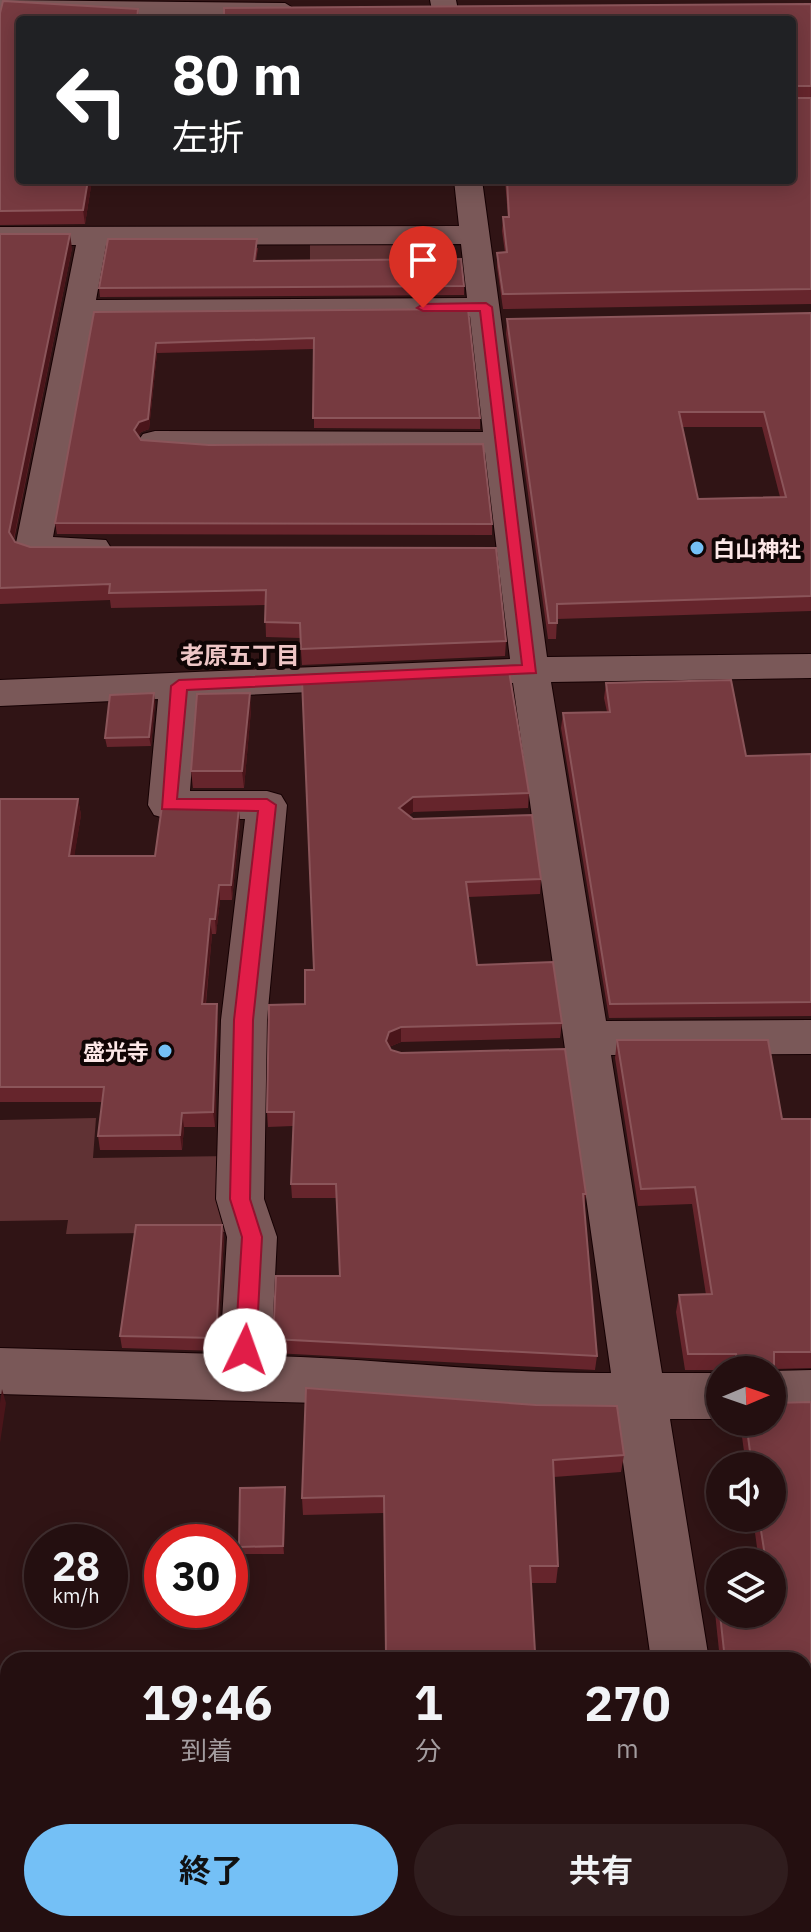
<!DOCTYPE html>
<html lang="ja">
<head>
<meta charset="utf-8">
<style>
  body { margin:0; font-family:"IBM Plex Sans","Noto Sans JP",sans-serif; background:#301d1e; color:#f1f3f6; height:100vh; display:flex; flex-direction:column; font-size:30px; white-space:nowrap }
  * { box-sizing:border-box; margin:0 }
  p { font-size:26px; color:#a39c9f }
  .icon { flex:none; width:44px; height:44px; fill:none; stroke:currentColor; stroke-width:2; stroke-linecap:round; stroke-linejoin:round }
  .map { position:relative; flex:1; overflow:hidden }
  .drawer { position:absolute; left:0px; top:1652px; width:812px; height:280px; display:flex; flex-direction:column; background:#240f10; border-radius:24px 24px 0 0; box-shadow:0 4px 20px #0003,0 0 0 2px #412f30 }
  .drawer>* { flex:none }
  .hud { position:absolute; left:16px; top:16px; width:780px; height:168px; border-radius:8px; box-shadow:0 4px 20px #0003,0 0 0 2px #412f30; background:#202124; color:#fff; overflow:hidden }
  .needle { width:52px; rotate:88deg }
  .tools { position:absolute; left:706px; top:1356px; display:grid; gap:16px }
  .tools a { display:grid; place-items:center; width:80px; height:80px; border-radius:50%; background:#240f10; box-shadow:0 4px 20px #0003,0 0 0 2px #412f30; font-size:40px }
  .speed { position:absolute; left:24px; top:1524px; display:flex; gap:16px; font-size:40px; font-weight:700; text-align:center }
  .speed>* { display:grid; place-content:center; width:104px; height:104px; border-radius:50%; background:#240f10; box-shadow:0 4px 20px #0003,0 0 0 2px #412f30; line-height:1 }
  .speed small { font-size:20px; font-weight:400 }
  .speed .limit { border:12px solid #d22; background:#fff; color:#111 }
  .pin { position:absolute; display:grid; place-items:center; width:68px; height:68px; color:#fff; margin:-82px -34px; border-radius:50% 50% 50% 0; rotate:-45deg; box-shadow:0 0 8px #0007 }
  .pin .icon { rotate:45deg }
  .me { position:absolute; width:88px; margin:-44px; rotate:3deg; stroke-linejoin:round; filter:drop-shadow(0 0 6px #0008) }
  .turn { display:flex; align-items:center; gap:28px; height:168px; padding:0 24px; font-size:36px }
  .turn .icon { width:104px; height:104px; stroke-width:2.5 }
  .turn b { display:block; font-size:56px; line-height:68px }
  .eta { display:flex; justify-content:space-evenly; align-items:center; height:136px; text-align:center }
  .eta b { font-size:48px; font-weight:700; line-height:56px }
  .primary-button { display:flex; gap:16px; margin-top:auto; padding:16px 24px }
  .primary-button a { flex:1; height:92px; border-radius:48px; background:#74c0f6; color:#111; font-size:32px; font-weight:700; line-height:92px; text-align:center }
  .primary-button a+a { background:#301d1e; color:#f1f3f6 }
  .map>svg:first-child { display:block }
  .green { fill:#603234 }
  .lines { fill:none; stroke-linecap:round; stroke-linejoin:round }
  .minor-casing { stroke:#160103; stroke-width:2 }
  .minor { fill:#7a5858; fill-rule:evenodd }
  .wall { fill:#66252c; fill-rule:evenodd }
  .shaded-wall { fill:#4a151a }
  .building { fill:#763a40; stroke:#8b555a; stroke-width:2; fill-rule:evenodd }
  .route { fill:#e11d48; stroke:#92132f; stroke-width:2 }
  .poi-dot { fill:#74c0f6; stroke:#100505; stroke-width:3 }
  .labels { text-anchor:middle; dominant-baseline:central; stroke-width:8; stroke-linejoin:round; paint-order:stroke }
  .poi-label { font-size:22px; font-weight:bold; fill:#fce7e7; stroke:#100505; text-anchor:start }
  .neighbourhood-label { font-size:24px; font-weight:bold; fill:#eec6c6; stroke:#100505 }
</style>
</head>
<body>
<div class="map">
<svg width="811" height="1932" viewBox="0 0 811 1932">
  <rect width="100%" height="100%" fill="#301415"/>
  <path class="green" d="M 454,243 L 455,264 L 310,265 L 310,245 Z
    M 96,1118 L 93,1158 L 230,1156 L 226,1232 L 66,1234 L 68,1220 L 0,1221 L 0,1120 Z"/>
  <g class="lines">
    <g class="minor-casing">
      <path id="minor" d="M 0,0 L 285,3 L 298,11 L 285,19 L 126,19 L 0,11 Z
        M 430,0 L 456,0 L 460,20 L 434,20 Z
        M 454,180 L 482,180 L 547,657 L 811,654 L 811,678 L 551,682 L 606,1021 L 811,1020 L 811,1054 L 611,1055 L 662,1373 L 720,1373 L 720,1419 L 670,1419 L 709,1660 L 651,1660 L 617,1420 L 534,1420 L 355,1404 L 0,1394 L 0,1348 L 220,1354 L 227,1237 L 216,1199 L 221,1020 L 245,819 L 168,819 L 154,815 L 148,805 L 158,699 L 0,706 L 0,680 L 510,659 L 485,452 L 155,451 L 143,448 L 138,441 L 143,434 L 155,431 L 483,432 L 470,316 L 93,319 L 53,537 L 106,540 L 111,548 L 106,556 L 93,559 L 20,556 L 15,548 L 76,245 L 0,245 L 0,227 L 459,226 ZM 461,244 L 467,298 L 96,300 L 106,245 ZM 513,683 L 611,1373 C 497,1374 385,1359 271,1356 L 277,1237 L 264,1199 L 267,1020 L 287,805 L 281,795 L 267,791 L 190,791 L 197,697 Z
        M 811,1370 L 811,1416 L 772,1417 L 772,1371 Z
        M 804,1690 L 811,1690 L 811,1748 L 804,1748 Z
        M 689,1924 L 751,1924 L 752,1932 L 690,1932 Z"/>
    </g>
    <use href="#minor" class="minor"/>
  </g>
  <path class="wall" d="M 811,4 L 811,304 L 503,309 L 497,267 L 497,253 L 505,253 L 502,231 L 503,217 L 508,217 L 505,180 L 792,180 L 792,20 Z
    M 138,9 L 139,20 L 20,20 L 92,180 L 85,224 L 0,225 L 0,13 Z
    M 0,234 L 72,248 L 14,540 L 15,542 L 30,547 L 496,548 L 506,641 L 505,656 L 302,665 L 300,638 L 266,637 L 265,605 L 111,608 L 110,600 L 0,604 Z
    M 258,248 L 256,261 L 464,286 L 464,295 L 100,297 L 99,288 Z
    M 468,309 L 480,418 L 480,429 L 314,428 L 314,349 L 157,353 L 149,429 L 141,432 L 138,436 L 141,440 L 492,524 L 492,535 L 57,534 L 55,523 L 94,312 Z
    M 811,313 L 811,611 L 557,619 L 556,639 L 548,639 L 506,334 L 507,319 ZM 682,427 L 762,427 L 780,497 L 698,499 Z
    M 302,680 L 529,793 L 528,808 L 413,812 L 409,815 L 413,819 L 541,879 L 540,894 L 468,897 L 477,965 L 562,1023 L 560,1038 L 401,1042 L 389,1047 L 391,1050 L 586,1194 L 584,1208 L 597,1356 L 595,1370 L 274,1353 L 273,1339 L 340,1276 L 336,1198 L 292,1198 L 291,1184 L 293,1126 L 268,1127 L 267,1112 L 305,1004 L 314,970 Z
    M 606,683 L 746,756 L 811,754 L 811,1016 L 609,1018 L 561,728 L 563,713 L 607,712 L 604,698 Z
    M 155,702 L 151,746 L 107,747 L 105,738 Z
    M 251,710 L 244,788 L 193,788 L 191,771 Z
    M 0,799 L 78,799 L 81,815 L 74,856 L 155,856 L 240,822 L 232,900 L 220,900 L 216,934 L 212,934 L 206,1004 L 218,1019 L 215,1127 L 184,1127 L 182,1150 L 100,1150 L 98,1136 L 102,1102 L 0,1102 Z
    M 617,1040 L 782,1119 L 811,1119 L 811,1368 L 774,1369 L 774,1403 L 811,1402 L 811,1689 L 807,1689 L 806,1734 L 811,1932 L 753,1932 L 754,1929 L 752,1924 L 804,1924 L 804,1660 L 720,1660 L 714,1603 L 718,1588 L 772,1614 L 772,1562 L 759,1562 L 753,1518 L 772,1518 L 772,1466 L 746,1466 L 740,1422 L 772,1422 L 772,1370 L 685,1370 L 676,1312 L 679,1295 L 706,1295 L 692,1204 L 638,1206 L 615,1058 Z
    M 222,1225 L 224,1238 L 217,1351 L 122,1348 L 120,1336 Z
    M 306,1388 L 624,1455 L 621,1472 L 554,1477 L 558,1566 L 556,1583 L 531,1583 L 535,1652 L 534,1660 L 386,1660 L 384,1513 L 303,1515 L 302,1498 Z
    M 285,1487 L 284,1554 L 240,1554 L 239,1547 Z"/>
  <path class="shaded-wall" d="M 88,180 L 92,180 L 85,224 L 83,210 Z
    M 70,234 L 72,248 L 12,547 L 9,532 Z
    M 156,343 L 157,353 L 149,429 L 141,432 L 135,441 L 134,430 Z
    M 154,693 L 155,702 L 151,746 L 149,737 Z
    M 250,693 L 251,710 L 244,788 L 242,771 Z
    M 413,797 L 413,812 L 399,823 L 399,808 Z
    M 78,799 L 81,815 L 72,871 L 69,856 Z
    M 239,807 L 240,822 L 232,900 L 231,885 Z
    M 219,885 L 220,900 L 216,934 L 215,919 Z
    M 210,919 L 212,934 L 204,1019 L 202,1004 Z
    M 217,1004 L 218,1019 L 215,1127 L 213,1112 Z
    M 401,1027 L 401,1042 L 389,1047 L 386,1041 L 389,1032 Z
    M 182,1113 L 184,1127 L 182,1150 L 180,1135 Z
    M 222,1225 L 224,1238 L 217,1351 L 216,1338 Z
    M 2,1389 L 6,1403 L 0,1443 L 0,1403 Z
    M 285,1487 L 285,1495 L 284,1554 L 283,1546 Z"/>
  <path class="building" d="M 3,1 L 138,9 L 137,20 L 20,20 L 20,180 L 88,180 L 83,210 L 0,211 L 0,13 Z
    M 811,4 L 811,86 L 792,86 L 792,20 L 224,20 L 224,8 Z
    M 792,98 L 811,98 L 811,289 L 503,294 L 497,253 L 507,252 L 503,217 L 509,217 L 507,180 L 792,180 Z
    M 0,234 L 70,234 L 9,532 L 15,542 L 30,547 L 496,548 L 506,641 L 301,649 L 300,623 L 265,622 L 266,590 L 109,593 L 110,584 L 0,588 Z
    M 108,239 L 257,239 L 254,261 L 461,259 L 464,286 L 99,288 Z
    M 468,309 L 480,418 L 313,418 L 314,338 L 156,343 L 148,419 L 139,422 L 134,430 L 141,440 L 209,445 L 483,444 L 492,524 L 55,523 L 94,312 Z
    M 811,313 L 811,596 L 557,604 L 557,623 L 549,623 L 507,319 ZM 679,412 L 764,412 L 786,497 L 698,499 Z
    M 509,671 L 529,793 L 413,797 L 399,808 L 413,819 L 532,815 L 541,879 L 466,882 L 477,965 L 553,962 L 562,1023 L 401,1027 L 389,1032 L 386,1041 L 391,1050 L 401,1053 L 565,1049 L 586,1194 L 583,1194 L 597,1356 L 273,1339 L 276,1276 L 340,1276 L 336,1184 L 291,1184 L 294,1112 L 267,1112 L 269,1005 L 305,1004 L 305,970 L 314,970 L 302,680 Z
    M 731,680 L 746,756 L 811,754 L 811,1002 L 610,1004 L 563,713 L 610,712 L 606,683 Z
    M 154,693 L 149,737 L 105,738 L 110,695 Z
    M 250,693 L 242,771 L 191,771 L 197,694 Z
    M 0,799 L 78,799 L 69,856 L 155,856 L 162,806 L 239,807 L 231,885 L 219,885 L 215,919 L 210,919 L 202,1004 L 217,1004 L 213,1112 L 182,1113 L 180,1135 L 98,1136 L 104,1087 L 0,1087 Z
    M 617,1040 L 768,1040 L 782,1119 L 811,1119 L 811,1352 L 774,1352 L 774,1403 L 811,1402 L 811,1674 L 807,1674 L 806,1734 L 811,1736 L 811,1932 L 757,1932 L 757,1924 L 804,1924 L 804,1660 L 725,1660 L 720,1614 L 772,1614 L 772,1562 L 766,1562 L 759,1518 L 772,1518 L 772,1466 L 752,1466 L 746,1422 L 772,1422 L 772,1370 L 738,1370 L 736,1354 L 688,1354 L 679,1295 L 712,1294 L 695,1187 L 641,1189 Z
    M 136,1225 L 222,1225 L 216,1338 L 120,1336 Z
    M 306,1388 L 536,1405 L 617,1406 L 624,1455 L 553,1460 L 558,1566 L 530,1566 L 535,1652 L 386,1654 L 384,1496 L 302,1498 Z
    M 285,1487 L 283,1546 L 239,1547 L 240,1488 Z
    M 718,1588 L 720,1588 L 720,1611 Z
    M 188,1924 L 477,1924 L 477,1932 L 188,1932 Z"/>
  <path class="route" d="M 486,303 L 492,307 L 536,673 L 187,690 L 177,799 L 267,799 L 276,805 L 253,1020 L 250,1199 L 262,1237 L 256,1350 L 253,1356 L 238,1356 L 235,1350 L 242,1237 L 230,1199 L 234,1020 L 258,811 L 162,809 L 171,686 L 179,680 L 522,665 L 480,311 L 423,311 L 417,308 L 423,304 Z"/>
  <g class="poi-dot">
    <circle cx="697" cy="548" r="8"/>
    <circle cx="165" cy="1051" r="8"/>
  </g>
  <g class="labels">
    <g class="poi-label">
      <text x="713" y="548">白山神社</text>
      <text x="149" y="1051" text-anchor="end">盛光寺</text>
    </g>
    <g class="neighbourhood-label">
      <text x="240" y="655">老原五丁目</text>
    </g>
  </g>
</svg>
<div class="tools">
<a><svg class="needle" viewBox="-14 -14 28 28"><path d="M0-13l5 13h-10z" fill="#e53935"/><path d="M0 13l5-13h-10z" fill="#a39c9f"/></svg></a>
<a><svg class="icon" aria-label="sound" viewBox="0 0 24 24"><path d="M4 9h4l5-4v14l-5-4H4zM17 9q2 3 0 6"/></svg></a>
<a><svg class="icon" aria-label="layers" viewBox="0 0 24 24"><path d="M12 4l9 5-9 5-9-5zM3 14l9 5 9-5"/></svg></a>
</div>
<div class="speed"><div>28<small>km/h</small></div><div class="limit">30</div></div>
<div class="pin" style="left:423px;top:308px;background:#d93025"><svg class="icon" aria-label="arrive" viewBox="0 0 24 24"><path d="M6 21V4h12l-3 4 3 4H6"/></svg></div>
<svg class="me" style="left:245px;top:1350px" viewBox="-20 -20 40 40"><circle r="19" fill="#fff"/><path d="M0-13L10 11 0 6-10 11z" fill="#e11d48"/></svg>
<div class="hud">
<div class="turn"><svg class="icon" aria-label="left" viewBox="0 0 24 24"><path d="M17 20v-9H6M10 6l-5 5 5 5"/></svg><div><b>80 m</b>左折</div></div>
</div>
<section class="drawer">
<div class="eta">
<div><b>19:46</b><p>到着</p></div>
<div><b>1</b><p>分</p></div>
<div><b>270</b><p>m</p></div>
</div>
<div class="primary-button"><a>終了</a><a>共有</a></div>
</section>
</div>
</body>
</html>
